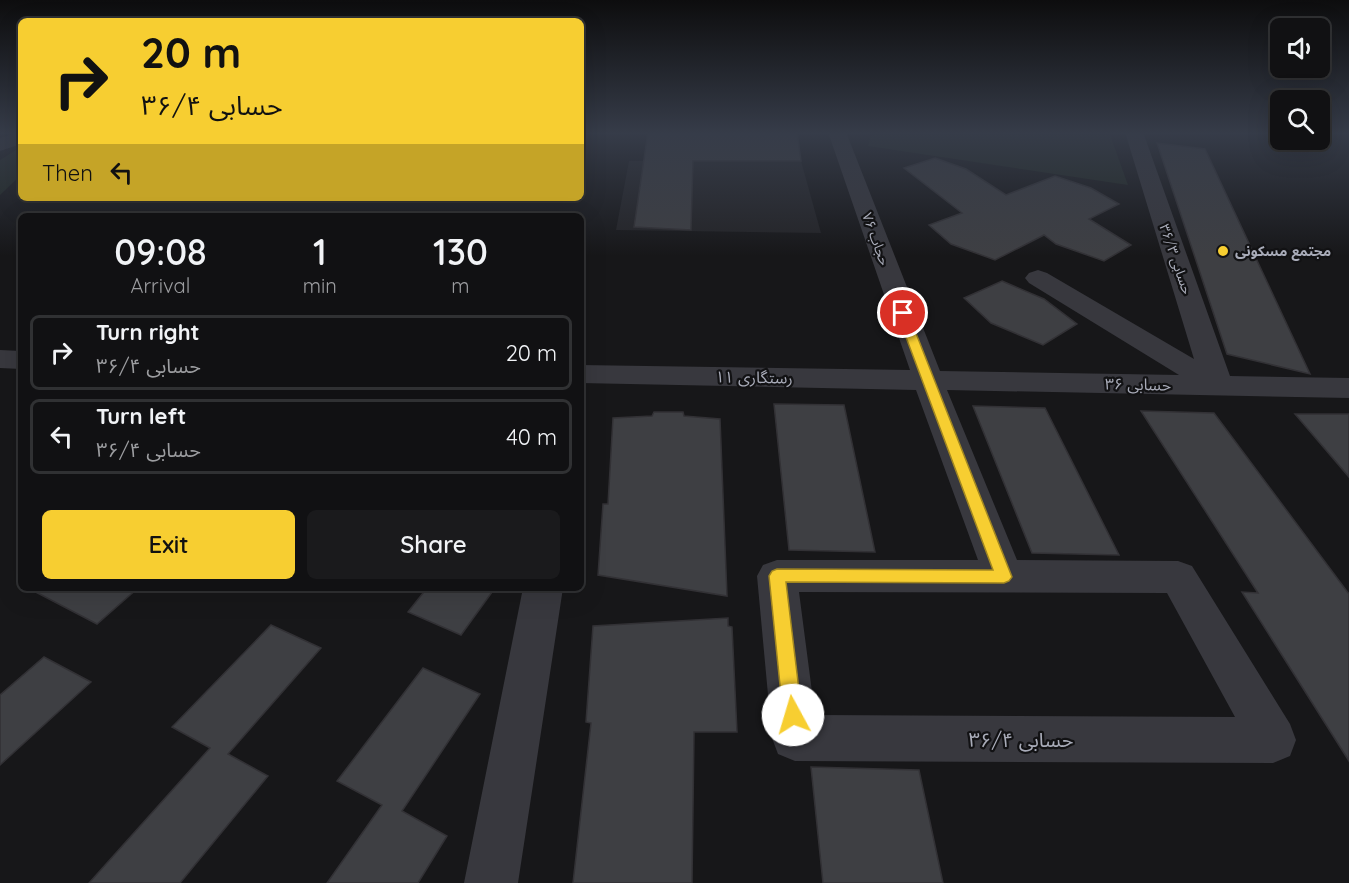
<!DOCTYPE html>
<html lang="en">
<head>
<meta charset="utf-8">
<style>
  body { margin:0; font-family:Quicksand,"Noto Sans Arabic",sans-serif; background:#1a1a1c; color:#f1f3f6; height:100vh; display:flex; flex-direction:column; font-size:22px; white-space:nowrap }
  * { box-sizing:border-box; margin:0 }
  p { font-size:20px; color:#9c9da0 }
  .icon { flex:none; width:33px; height:33px; fill:none; stroke:currentColor; stroke-width:2; stroke-linecap:round; stroke-linejoin:round }
  .map { position:relative; flex:1; overflow:hidden }
  .sheet { position:absolute; left:18px; top:213px; width:566px; height:378px; display:flex; flex-direction:column; background:#111113; border-radius:9px; box-shadow:0 6px 24px #0002,0 0 0 2px #303133 }
  .sheet>* { flex:none }
  .banner { position:absolute; left:18px; top:18px; width:566px; height:183px; border-radius:9px; box-shadow:0 6px 24px #0002,0 0 0 2px #303133; background:#f7ce31; color:#111; overflow:hidden }
  .controls { position:absolute; left:1270px; top:18px; display:grid; gap:12px }
  .controls a { display:grid; place-items:center; width:60px; height:60px; border-radius:9px; background:#111113; box-shadow:0 6px 24px #0002,0 0 0 2px #303133; font-size:30px }
  .pin { position:absolute; display:grid; place-items:center; width:51px; height:51px; color:#fff; margin:-26px; border:3px solid #fff; border-radius:50%; box-shadow:0 2px 6px #0007 }
  .me { position:absolute; width:66px; margin:-33px; rotate:354deg; stroke-linejoin:round; filter:drop-shadow(0 0 4px #0008) }
  .turn { display:flex; align-items:center; gap:21px; height:126px; padding:0 24px; font-size:27px }
  .turn .icon { width:78px; height:78px; stroke-width:2.5 }
  .turn b { display:block; font-size:42px; line-height:51px }
  .then { display:flex; align-items:center; height:57px; padding:0 24px; background:#0003; gap:12px; font-size:22px }
  .eta { display:flex; justify-content:space-evenly; align-items:center; height:102px; text-align:center }
  .eta b { font-size:36px; font-weight:600; line-height:42px }
  .primary-button { display:flex; gap:12px; margin-top:auto; padding:12px 24px }
  .primary-button a { flex:1; height:69px; border-radius:9px; background:#f7ce31; color:#111; font-size:24px; font-weight:600; line-height:69px; text-align:center }
  .primary-button a+a { background:#1a1a1c; color:#f1f3f6 }
  ul { padding:0; list-style:none }
  li { display:flex; align-items:center; gap:18px; height:75px; margin:0 12px 9px; padding:0 12px; border:3px solid #303133; border-radius:9px }
  li div { flex:1 }
  li b { display:block; font-size:22px }
  li em { font-style:normal }
  .map>svg:first-child { display:block }
  .built { fill:#232326 }
  .green { fill:#212923 }
  .building { fill:#3e3f43; stroke:#323135; stroke-width:1.5 }
  .lines { fill:none; stroke-linecap:round; stroke-linejoin:round }
  .minor { fill:#38383e; fill-rule:evenodd }
  .tertiary { fill:#38383e; fill-rule:evenodd }
  .route { fill:#f7ce31; stroke:#a18620; stroke-width:1.5 }
  .poi-dot { fill:#f7ce31; stroke:#121214; stroke-width:2 }
  .labels { text-anchor:middle; dominant-baseline:central; stroke-width:4.5; stroke-linejoin:round; paint-order:stroke }
  .far-street-label { font-size:14px; fill:#a9acb9; stroke:#121214 }
  .far-poi-label { font-size:14px; font-weight:bold; fill:#a9acb9; stroke:#121214; text-anchor:start }
  .street-label { font-size:16px; fill:#a9acb9; stroke:#121214 }
  .near-street-label { font-size:20px; fill:#a9acb9; stroke:#121214 }
</style>
</head>
<body>
<div class="map">
<svg width="1349" height="883" viewBox="0 0 1349 883">
  <rect width="100%" height="100%" fill="#171719"/>
  <path class="built" d="M 629,161 L 801,161 L 821,233 L 616,230 Z"/>
  <path class="green" d="M 872,132 L 1109,132 L 1128,185 L 868,146 Z
    M 21,147 L 21,175 L 0,195 L 0,160 Z"/>
  <path class="building" d="M 648,132 L 797,132 L 801,161 L 693,161 L 691,230 L 634,227 Z
    M 1157,143 L 1205,149 L 1310,374 L 1227,354 Z
    M 935,158 L 966,169 L 1006,195 L 1055,176 L 1091,188 L 1119,204 L 1089,219 L 1131,245 L 1104,261 L 1056,244 L 1044,235 L 995,260 L 951,244 L 929,225 L 962,213 L 904,168 Z
    M 1002,281 L 1044,299 L 1077,324 L 1043,345 L 991,323 L 964,298 Z
    M 774,404 L 844,405 L 875,552 L 789,550 Z
    M 973,406 L 1045,408 L 1119,555 L 1032,553 Z
    M 1141,411 L 1214,413 L 1349,594 L 1349,761 L 1242,592 L 1258,593 Z
    M 654,412 L 683,412 L 684,416 L 720,419 L 727,596 L 598,575 L 603,504 L 608,504 L 613,418 L 652,416 Z
    M 1295,414 L 1349,414 L 1349,477 Z
    M 28,588 L 138,588 L 97,624 Z
    M 427,588 L 495,588 L 461,635 L 408,612 Z
    M 728,618 L 728,626 L 732,627 L 737,732 L 694,732 L 692,883 L 573,883 L 591,723 L 586,722 L 593,626 Z
    M 271,625 L 321,648 L 228,754 L 268,776 L 180,883 L 89,883 L 210,748 L 172,727 Z
    M 44,657 L 91,682 L 0,765 L 0,695 Z
    M 423,668 L 480,694 L 402,811 L 447,836 L 418,883 L 327,883 L 382,805 L 337,781 Z
    M 811,767 L 919,770 L 943,883 L 823,883 Z"/>
  <g class="lines">
    <path class="minor" d="M 828,132 L 846,132 L 940,371 L 1179,375 L 1029,283 L 1025,278 L 1029,273 L 1038,270 L 1047,273 L 1194,359 L 1125,132 L 1143,132 L 1230,376 L 1349,378 L 1349,398 L 947,390 L 1017,560 L 1178,561 L 1192,566 L 1290,724 L 1296,740 L 1290,756 L 1273,763 L 795,761 L 778,754 L 772,738 L 757,576 L 763,565 L 777,560 L 978,560 L 916,390 L 580,383 L 580,365 L 910,370 ZM 799,592 L 1167,593 L 1235,717 L 815,715 Z
      M 0,350 L 21,351 L 21,369 L 0,368 Z
      M 523,588 L 563,588 L 518,883 L 464,883 Z"/>
    <path class="tertiary" d="M 21,132 L 21,144 L 0,151 L 0,138 Z"/>
  </g>
  <linearGradient id="sky" x2="0" y2="1"><stop stop-color="#0d0d0e"/><stop offset="0.52" stop-color="#363c49"/><stop offset="1" stop-color="#363c49" stop-opacity="0"/></linearGradient>
  <rect width="1349" height="256" fill="url(#sky)"/>
  <path class="route" d="M 903,309 L 908,313 L 1012,577 L 1009,581 L 1004,583 L 786,582 L 802,715 L 800,721 L 793,724 L 786,721 L 783,715 L 769,576 L 772,571 L 777,569 L 993,570 L 897,313 Z"/>
  <circle class="poi-dot" cx="1223" cy="251" r="6"/>
  <g class="labels">
    <g class="far-street-label">
      <text transform="translate(876 239) rotate(70)">حجاب ۷۶</text>
      <text transform="translate(1176 259) rotate(71)">حسابی ۳۶/۳</text>
    </g>
    <g class="far-poi-label">
      <text x="1235" y="251">مجتمع مسکونی</text>
    </g>
    <g class="street-label">
      <text transform="translate(754 377) rotate(1)">رستگاری ۱۱</text>
      <text transform="translate(1138 384) rotate(1)">حسابی ۳۶</text>
    </g>
    <g class="near-street-label">
      <text x="1021" y="739">حسابی ۳۶/۴</text>
    </g>
  </g>
</svg>
<div class="controls">
<a><svg class="icon" aria-label="sound" viewBox="0 0 24 24"><path d="M4 9h4l5-4v14l-5-4H4zM17 9q2 3 0 6"/></svg></a>
<a><svg class="icon" aria-label="search" viewBox="0 0 24 24"><circle cx="10" cy="10" r="6"/><path d="M15 15l6 6"/></svg></a>
</div>
<div class="pin" style="left:903px;top:313px;background:#d93025"><svg class="icon" aria-label="arrive" viewBox="0 0 24 24"><path d="M6 21V4h12l-3 4 3 4H6"/></svg></div>
<svg class="me" style="left:793px;top:715px" viewBox="-20 -20 40 40"><circle r="19" fill="#fff"/><path d="M0-13L10 11 0 6-10 11z" fill="#f7ce31"/></svg>
<div class="banner">
<div class="turn"><svg class="icon" aria-label="right" viewBox="0 0 24 24"><path d="M7 20v-9h11M14 6l5 5-5 5"/></svg><div><b>20 m</b>حسابی ۳۶/۴</div></div>
<div class="then">Then<svg class="icon" aria-label="left" viewBox="0 0 24 24"><path d="M17 20v-9H6M10 6l-5 5 5 5"/></svg></div>
</div>
<section class="sheet">
<div class="eta">
<div><b>09:08</b><p>Arrival</p></div>
<div><b>1</b><p>min</p></div>
<div><b>130</b><p>m</p></div>
</div>
<ul>
<li><svg class="icon" aria-label="right" viewBox="0 0 24 24"><path d="M7 20v-9h11M14 6l5 5-5 5"/></svg><div><b>Turn right</b><p>حسابی ۳۶/۴</p></div><em>20 m</em></li>
<li><svg class="icon" aria-label="left" viewBox="0 0 24 24"><path d="M17 20v-9H6M10 6l-5 5 5 5"/></svg><div><b>Turn left</b><p>حسابی ۳۶/۴</p></div><em>40 m</em></li>
</ul>
<div class="primary-button"><a>Exit</a><a>Share</a></div>
</section>
</div>
</body>
</html>
